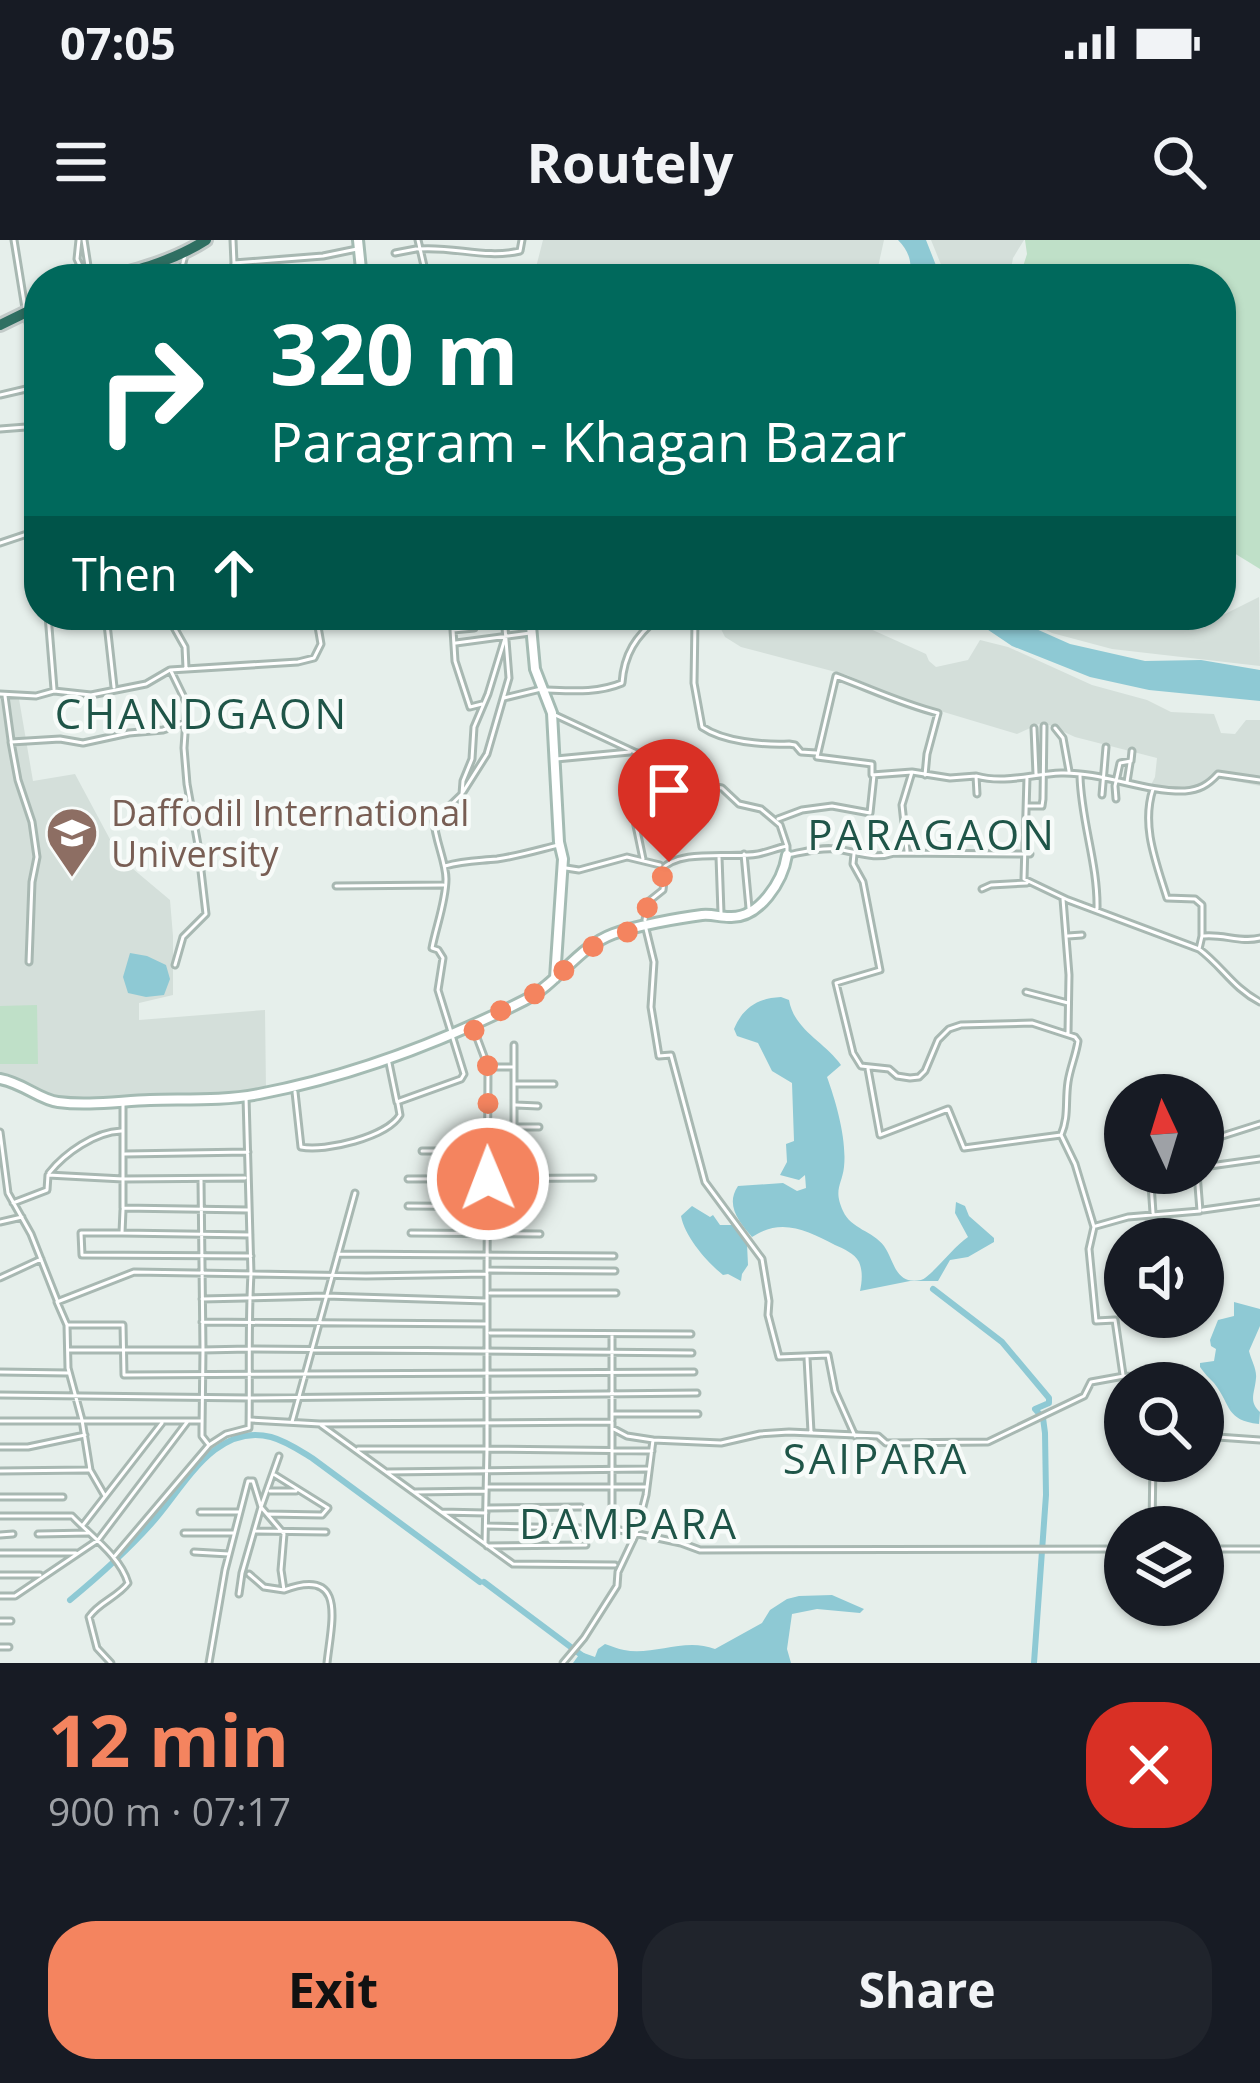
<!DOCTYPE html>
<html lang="en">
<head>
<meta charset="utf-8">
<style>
  body { margin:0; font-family:"Open Sans",sans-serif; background:#20242c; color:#f1f3f6; height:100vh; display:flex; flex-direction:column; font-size:45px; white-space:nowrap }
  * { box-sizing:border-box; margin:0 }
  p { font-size:39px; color:#9ea1a6 }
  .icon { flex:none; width:66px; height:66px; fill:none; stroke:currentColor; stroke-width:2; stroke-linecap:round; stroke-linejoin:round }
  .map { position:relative; height:1423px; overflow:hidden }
  .panel { display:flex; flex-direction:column; background:#171b24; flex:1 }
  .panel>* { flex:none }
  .hud { position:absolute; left:24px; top:24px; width:1212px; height:366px; border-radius:48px; box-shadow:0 3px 9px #0004; background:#00695c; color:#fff; overflow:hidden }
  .needle { width:78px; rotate:356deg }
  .tools { position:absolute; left:1104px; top:834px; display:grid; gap:24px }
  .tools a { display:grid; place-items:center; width:120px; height:120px; border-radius:50%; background:#171b24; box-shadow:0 3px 9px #0004; font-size:60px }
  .pin { position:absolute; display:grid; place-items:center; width:102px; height:102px; color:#fff; margin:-123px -51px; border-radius:50% 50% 50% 0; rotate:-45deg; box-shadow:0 0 12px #0007 }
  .pin .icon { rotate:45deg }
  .me { position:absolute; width:132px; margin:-66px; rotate:359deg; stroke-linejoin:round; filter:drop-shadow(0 0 9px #0008) }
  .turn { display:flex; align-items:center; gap:42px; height:252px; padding:0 48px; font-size:54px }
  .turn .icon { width:156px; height:156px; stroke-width:2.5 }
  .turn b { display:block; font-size:84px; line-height:102px }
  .then { display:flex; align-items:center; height:114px; padding:0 48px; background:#0003; gap:24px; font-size:45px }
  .round { display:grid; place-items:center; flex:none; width:126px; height:126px; border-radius:48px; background:#20242c }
  .headline { display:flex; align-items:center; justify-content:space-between; height:204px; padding:0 48px }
  h1 { font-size:72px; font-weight:700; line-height:90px; color:#f4845f }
  .cta { display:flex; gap:24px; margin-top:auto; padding:24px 48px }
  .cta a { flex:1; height:138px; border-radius:48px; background:#f4845f; color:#111; font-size:48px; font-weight:700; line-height:138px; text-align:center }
  .cta a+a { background:#20242c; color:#f1f3f6 }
  .status { display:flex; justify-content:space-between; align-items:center; height:84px; padding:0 60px; background:#171b24; direction:ltr }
  .status svg { height:33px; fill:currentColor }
  header { display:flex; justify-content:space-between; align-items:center; height:156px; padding:0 48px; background:#171b24; font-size:54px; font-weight:700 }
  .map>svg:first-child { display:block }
  .built { fill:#d4dfda }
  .green { fill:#bfe0c8 }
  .water { fill:#8ec9d4 }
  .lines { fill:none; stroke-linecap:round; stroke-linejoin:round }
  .canal { stroke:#8ec9d4; stroke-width:6 }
  .street-casing { stroke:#a8b8b2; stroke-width:9 }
  .secondary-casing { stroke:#a4bbb3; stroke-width:14 }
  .highway-casing { stroke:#c2cac8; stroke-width:16 }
  .street { stroke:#fff; stroke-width:3 }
  .secondary { stroke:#fff; stroke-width:8 }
  .highway { stroke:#2f6f62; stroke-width:10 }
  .route { stroke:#f4845f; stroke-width:21; stroke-dasharray:0 37.8 }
  .labels { text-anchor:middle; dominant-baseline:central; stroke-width:9; stroke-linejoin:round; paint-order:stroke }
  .education-label { font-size:36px; fill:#785e54; stroke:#f7fbf9; text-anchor:start }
  .quarter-label { font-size:42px; letter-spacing:3px; fill:#1f5548; stroke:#f7fbf9 }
</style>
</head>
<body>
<div class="status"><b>07:05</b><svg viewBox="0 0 49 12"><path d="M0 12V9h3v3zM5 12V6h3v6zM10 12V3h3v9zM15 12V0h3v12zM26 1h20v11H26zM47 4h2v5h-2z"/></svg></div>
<header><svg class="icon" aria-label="menu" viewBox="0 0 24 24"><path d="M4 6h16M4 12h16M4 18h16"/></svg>Routely<svg class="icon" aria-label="search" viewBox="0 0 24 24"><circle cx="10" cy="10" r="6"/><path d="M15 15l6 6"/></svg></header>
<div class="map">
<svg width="1260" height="1423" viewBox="0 0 1260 1423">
  <rect width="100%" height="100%" fill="#e6efeb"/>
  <path class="built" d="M 543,0 L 884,0 L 878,27 L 883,39 L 533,39 Z
    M 931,0 L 1024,0 L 1013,18 L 1009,39 L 941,39 L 942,27 Z
    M 1259,357 L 1260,426 L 1112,409 L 1052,393 L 1017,375 L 1221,375 L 1221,372 L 1225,374 Z
    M 714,375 L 833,375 L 846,378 L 926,414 L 929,421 L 936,427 L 968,420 L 980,400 L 1008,407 L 1092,445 L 1147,460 L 1171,472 L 1214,474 L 1221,493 L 1235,494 L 1246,480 L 1260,480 L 1260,546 L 1220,538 L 1204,549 L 1183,554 L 1149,549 L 1155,537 L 1157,518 L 1075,497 L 1049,485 L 1039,484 L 1017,494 L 907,461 L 847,435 L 741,407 L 725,397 Z
    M 0,457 L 19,459 L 33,541 L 75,534 L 120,618 L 170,660 L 173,696 L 173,755 L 139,763 L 139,780 L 265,770 L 266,850 L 56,862 L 0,837 Z"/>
  <path class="green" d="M 1025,0 L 1260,0 L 1260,329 L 1221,305 L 1221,39 L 1019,39 L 1027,14 Z
    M 37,765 L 38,824 L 0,824 L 0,766 Z"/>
  <path class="water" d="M 898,0 L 926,0 L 937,28 L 938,39 L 910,39 C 912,23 910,12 898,0 Z
    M 794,26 C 808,27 814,34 827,35 L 826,39 L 762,39 L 763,33 Z
    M 966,375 L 1005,375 L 1070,404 L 1145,421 L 1201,420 L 1260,430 L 1260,461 L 1149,450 L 1090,437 L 1012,406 Z
    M 130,713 L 147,716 L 166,725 L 170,739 L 164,755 L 146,757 L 128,753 L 123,737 Z
    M 781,757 L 789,760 C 794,790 825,802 841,825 L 827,837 C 836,862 847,899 844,927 C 842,945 833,949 843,971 C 851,989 873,991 884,1006 C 895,1022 895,1045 921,1040 C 930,1038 954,1006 968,997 L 955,973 L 956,962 L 965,966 L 969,976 L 994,998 L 994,1002 L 968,1017 L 950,1020 L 938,1041 L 910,1041 L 860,1051 C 862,1042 863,1031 859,1022 C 854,1013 844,1009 835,1005 C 807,991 782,977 752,997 C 739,982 725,965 738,946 L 783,943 L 797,951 L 806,948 L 805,935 L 799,940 L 780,935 L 787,922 L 786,904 L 794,901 L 792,843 L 772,831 L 758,803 L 737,796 L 734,789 C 743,767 759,758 781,757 Z
    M 692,966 L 710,977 L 713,975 L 720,985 L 732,985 L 747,1004 L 748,1025 L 742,1034 L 741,1041 L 728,1034 L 723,1035 C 706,1021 685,997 681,976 Z
    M 1234,1062 L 1260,1069 L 1260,1086 L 1249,1111 C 1251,1120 1257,1129 1256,1138 C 1255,1153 1248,1161 1260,1172 L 1259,1184 C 1225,1180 1232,1166 1214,1143 C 1209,1138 1204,1133 1200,1127 L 1200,1123 L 1214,1121 L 1216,1109 L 1211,1106 L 1210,1100 L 1218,1080 L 1234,1076 Z
    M 832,1355 L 864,1369 L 860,1373 L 817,1369 L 792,1374 L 787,1409 L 791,1423 L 573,1423 L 581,1412 L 595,1417 L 598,1409 L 605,1404 C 612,1406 618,1409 624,1410 C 653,1416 685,1397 715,1409 L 762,1383 L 770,1370 L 787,1359 L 799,1356 Z"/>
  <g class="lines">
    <path class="canal" d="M 933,1049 L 1002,1102 L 1049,1158 L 1049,1163 L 1035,1169 L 1043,1178 L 1045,1193 L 1046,1255 L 1034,1423
      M 484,1342 L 592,1423
      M 70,1360 C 99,1336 126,1312 151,1284 C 183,1249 214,1182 271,1197 C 286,1201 299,1210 312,1218 L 480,1342"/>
    <g class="street-casing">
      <path id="street" d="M 14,0 L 25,68
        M 79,0 L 77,19 L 86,39
        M 84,0 L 90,39
        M 418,0 L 427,39
        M 418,9 C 455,6 484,19 520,11 L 522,0
        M 395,13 L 416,9
        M 234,23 L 323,16 L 357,9
        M 179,39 L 185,15
        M 231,39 L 234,23 L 233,0
        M 27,77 L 39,140
        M 0,155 L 39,146
        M 0,189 L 39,186
        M 0,303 L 39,290
        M 48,375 L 54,449
        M 106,375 L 114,447
        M 167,375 L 185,407 L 186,428
        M 474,375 L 474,388 L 453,390 L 455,421 L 470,467 L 482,464
        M 655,375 L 672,380 L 715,384
        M 695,382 L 694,443 L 702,487 C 724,502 763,505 789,504 L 795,505 L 801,512 L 816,513
        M 456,403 L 530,393
        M 171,431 L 187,464 L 184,508 L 187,544 L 198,605 L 206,674 L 183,697 L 175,725
        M 547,450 C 573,451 598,453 622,443 C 624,414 636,396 658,378
        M 0,454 L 36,456 L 54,451 L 91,455 L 146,444 L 170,430 L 298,422 L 314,418 L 321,404 L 316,375
        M 5,456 L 11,500
        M 504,458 L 541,449
        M 553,474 L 641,515 L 669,539 L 722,548 L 739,564 L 761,569 L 780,585 L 787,606 L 787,615 C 803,612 821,607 836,609 C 858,612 874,620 894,613 L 1030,614
        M 1034,488 L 1036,534
        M 1055,488 L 1063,498 L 1069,531
        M 556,519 L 630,512
        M 912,532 L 872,535 L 872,524 L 817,517 L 836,436 C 871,449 902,464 938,473 L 927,514 L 925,535
        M 976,536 C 1005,544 1032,534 1061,533 C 1103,532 1143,552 1185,551 C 1199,550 1208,545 1218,534 L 1260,540
        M 1080,536 C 1081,581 1098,624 1097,669
        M 1027,537 L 1024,639 L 1068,660 L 1199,709 C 1222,726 1233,748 1260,762
        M 1127,542 L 1130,523
        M 1153,549 C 1141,586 1156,622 1167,658 L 1195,659 L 1202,665 L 1202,696 L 1199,709
        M 463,552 L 487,514 L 509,438 L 504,375
        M 1102,555 L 1106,507
        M 1116,559 L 1115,546 L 1120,523 L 1131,521 L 1132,511
        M 1028,566 L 1042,566 L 1043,559 L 1044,486
        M 634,574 L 638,513
        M 778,579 L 802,570 L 832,566 L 870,573 L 874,535
        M 907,611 L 902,565 L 912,532 L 950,538 L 976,536 L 977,554
        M 744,614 L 749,668
        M 854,614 L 853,624 L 863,642 L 880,730 L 836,743 L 853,813 L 861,826 L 889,829 L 897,836 L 910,838 L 919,837 L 925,831 L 938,800 L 949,789 L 961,785 L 1032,783 L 1075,797 L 1078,801 C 1076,815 1070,828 1068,842 C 1065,862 1069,876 1061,895
        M 719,617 L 721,673
        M 643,619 L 634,576 L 675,571 L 671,544
        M 445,626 C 465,620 477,621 497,619 C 518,616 538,610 558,605
        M 566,628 L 579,630 L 627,617 L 660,625
        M 336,646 L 443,645
        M 982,649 L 991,645 L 1027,643
        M 1063,659 L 1069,735 L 1068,793
        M 645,680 L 648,662 L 663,650 L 664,641 L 661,630 C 679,608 731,619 758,614 C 768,612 777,608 787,606
        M 646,689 L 654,722 L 651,767 L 659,816 L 671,815 L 705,942 L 762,1019 L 769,1061 L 768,1075 L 779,1117 L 828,1115 L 835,1151 L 855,1196
        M 1068,696 L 1082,695
        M 1204,696 C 1223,694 1242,703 1260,698
        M 29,722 L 32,642 L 37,617 L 32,582 L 18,540 L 11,502 L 60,499 L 83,503 L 129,493 L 163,490 L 187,482
        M 1026,752 L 1068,763
        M 473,787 L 488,827 L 487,1032
        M 514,805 L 514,887 L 539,887
        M 389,823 L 397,862 L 461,839 L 464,834 L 438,750 L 443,718 L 438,710 L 432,708 C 436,687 446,661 446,639 C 446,622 435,600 434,581 L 462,554 L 463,541 L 472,519 L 474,487 L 488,454 L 506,395
        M 490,827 L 514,827
        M 868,829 L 880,895 L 948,869 L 964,908 L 1061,895 L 1075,924 L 1094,987 L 1089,1009 L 1096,1081 L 1115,1080 L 1123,1135
        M 516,844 L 554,844
        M 295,852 L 301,907 C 325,912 387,897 400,875 L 398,864
        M 246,857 L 251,1034 C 248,1085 250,1137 249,1188 L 226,1194 L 209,1205 L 202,1196 L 202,1189 L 203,1110 L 249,1109 L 692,1113
        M 123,862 L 123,968 L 248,970
        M 516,865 L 538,866
        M 0,892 L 8,953 L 31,994 L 57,1060
        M 422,911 L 512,911
        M 125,914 L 248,912
        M 1203,916 L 1216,898 L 1260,884
        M 1203,927 L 1260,919
        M 49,933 C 65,913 95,892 121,891
        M 408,939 L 593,938
        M 13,963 L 47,950 L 48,935 L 123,939 L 245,938
        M 408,966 L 536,967
        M 123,970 L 122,993 L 250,995
        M 1203,970 L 1260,962
        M 1153,973 L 1151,944 L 1158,939 L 1177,933
        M 0,982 L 22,977
        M 1096,986 L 1128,977 L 1200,971 L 1197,933
        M 122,993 L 81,993 L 82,1015 L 251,1016
        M 411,993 L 540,994
        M 338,1014 L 614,1016
        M 489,1030 L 615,1031
        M 0,1038 L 41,1019
        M 490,1053 L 616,1053
        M 202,1059 L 326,1056 L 486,1061
        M 202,1082 L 487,1084
        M 68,1085 L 123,1085 L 124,1135 L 694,1132
        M 490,1093 L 691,1094
        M 69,1110 L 203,1110 L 201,940
        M 807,1118 L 811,1192
        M 0,1132 L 68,1133
        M 0,1155 L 249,1158 L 697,1153
        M 614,1174 L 698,1174
        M 251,1180 L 320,1184 L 612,1182 L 612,1188 L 627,1196 L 653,1200
        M 612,1180 L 612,1094
        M 0,1181 L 202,1181
        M 292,1182 L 355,953
        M 321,1185 L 513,1324 L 615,1325
        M 612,1188 L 612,1284 L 615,1289 L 681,1303 L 700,1310 L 1125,1309
        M 1203,1196 L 1260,1200
        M 0,1207 L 28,1207 L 85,1195
        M 358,1209 L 487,1209 L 485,1304
        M 279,1216 L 261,1267 L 284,1294 L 281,1330 L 284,1350 C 348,1326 331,1384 327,1423
        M 0,1231 L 88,1230
        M 387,1232 L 647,1229
        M 275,1235 L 328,1268
        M 488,1247 L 647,1247
        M 270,1251 L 296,1251
        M 414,1252 L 486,1251
        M 105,1256 L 90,1230 L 82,1180 L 68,1128 L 67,1085 L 57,1062 L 134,1032 L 366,1036 L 487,1034 L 487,1209 L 652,1211
        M 0,1257 L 63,1257
        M 488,1268 L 581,1267
        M 200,1272 L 239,1272
        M 441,1272 L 486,1273
        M 268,1274 L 322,1275 L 328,1268
        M 0,1276 L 72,1276 C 91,1296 120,1316 128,1343 C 118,1357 99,1362 89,1377 L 97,1408 L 111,1423
        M 83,1285 L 162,1183
        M 487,1286 L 581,1288
        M 1152,1287 L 1153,1221
        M 256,1291 L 326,1292
        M 184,1293 L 233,1293
        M 38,1294 L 89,1293
        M 0,1295 L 13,1294
        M 487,1306 L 586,1305
        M 1203,1309 L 1260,1309
        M 194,1312 L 229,1314
        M 0,1313 L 76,1313
        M 114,1317 L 209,1205
        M 249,1334 L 264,1347 L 284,1350
        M 0,1335 L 40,1335
        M 239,1354 L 242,1333 L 261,1267 L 253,1241 L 248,1241
        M 0,1356 L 15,1356 L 98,1300 L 188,1181
        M 0,1381 L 11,1381
        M 0,1407 L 9,1407
        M 209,1423 L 225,1330 L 248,1241
        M 563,1423 L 584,1398 L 617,1346 L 618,1332 L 636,1294 L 646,1255 L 653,1200 L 721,1203 L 760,1194 L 789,1192 L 878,1196 L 886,1203 L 988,1202 L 1084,1156 L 1091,1142 L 1124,1136 L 1140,1137 L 1144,1143"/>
    </g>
    <g class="secondary-casing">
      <path id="secondary" d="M 358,0 L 362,39
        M 530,375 L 535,429 L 552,473 L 559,602 L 563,619 L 555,738
        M 0,839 C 23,843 40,860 58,862 C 88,866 120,861 150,860 C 186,859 224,861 259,854 C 353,836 440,803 525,760 C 558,743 578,707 613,694 C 635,686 678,678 702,675 C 712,674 720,677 729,677 C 760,679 783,640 787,615"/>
    </g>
    <g class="highway-casing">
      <path id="highway" d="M 105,39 C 141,29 175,20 206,0
        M 0,85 L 39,66"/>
    </g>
    <use href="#street" class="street"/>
    <use href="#secondary" class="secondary"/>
    <use href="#highway" class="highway"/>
  </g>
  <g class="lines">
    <path class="route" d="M 488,939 L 488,827 L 472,785 L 544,749 L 574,721 L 603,699 L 645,687 C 648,664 644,664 663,650 C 666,641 659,633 662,625 L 669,622"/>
  </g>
  <defs>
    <g id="university-pin" transform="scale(2.7)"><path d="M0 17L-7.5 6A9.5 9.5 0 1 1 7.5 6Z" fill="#8d6e63" stroke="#f7fbf9"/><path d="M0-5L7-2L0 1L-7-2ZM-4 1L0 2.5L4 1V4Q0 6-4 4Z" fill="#fff"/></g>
  </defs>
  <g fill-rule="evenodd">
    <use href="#university-pin" x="72" y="593"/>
  </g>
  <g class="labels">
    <g class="education-label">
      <text x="111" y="572">Daffodil International<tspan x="111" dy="41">University</tspan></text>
    </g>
    <g class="quarter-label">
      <text x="202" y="472">CHANDGAON</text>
      <text x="932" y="593">PARAGAON</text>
      <text x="876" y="1217">SAIPARA</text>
      <text x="629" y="1282">DAMPARA</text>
    </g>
  </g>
</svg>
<div class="tools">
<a><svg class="needle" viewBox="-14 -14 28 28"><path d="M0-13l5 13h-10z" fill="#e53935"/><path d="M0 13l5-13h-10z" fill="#9ea1a6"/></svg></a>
<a><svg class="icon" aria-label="sound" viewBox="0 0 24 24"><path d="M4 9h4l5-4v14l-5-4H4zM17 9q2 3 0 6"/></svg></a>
<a><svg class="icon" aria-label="search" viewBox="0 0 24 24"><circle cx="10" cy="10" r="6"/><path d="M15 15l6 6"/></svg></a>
<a><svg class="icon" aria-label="layers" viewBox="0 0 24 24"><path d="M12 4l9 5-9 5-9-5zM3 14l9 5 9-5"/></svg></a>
</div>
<div class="pin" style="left:669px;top:622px;background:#d93025"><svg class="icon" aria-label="arrive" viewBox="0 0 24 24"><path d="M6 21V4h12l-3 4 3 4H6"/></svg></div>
<svg class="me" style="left:488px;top:939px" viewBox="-20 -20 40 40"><circle r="17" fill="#f4845f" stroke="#fff" stroke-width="3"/><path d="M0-11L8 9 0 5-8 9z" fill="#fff"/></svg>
<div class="hud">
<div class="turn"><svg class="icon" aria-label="right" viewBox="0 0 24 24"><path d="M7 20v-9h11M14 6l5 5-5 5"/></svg><div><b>320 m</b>Paragram - Khagan Bazar</div></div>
<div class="then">Then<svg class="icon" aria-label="ahead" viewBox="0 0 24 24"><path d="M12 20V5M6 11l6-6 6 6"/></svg></div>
</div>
</div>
<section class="panel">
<div class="headline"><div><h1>12 min</h1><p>900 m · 07:17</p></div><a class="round" style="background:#d93025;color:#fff"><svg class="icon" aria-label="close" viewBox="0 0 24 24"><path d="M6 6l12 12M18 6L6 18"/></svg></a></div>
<div class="cta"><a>Exit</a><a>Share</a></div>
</section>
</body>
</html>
